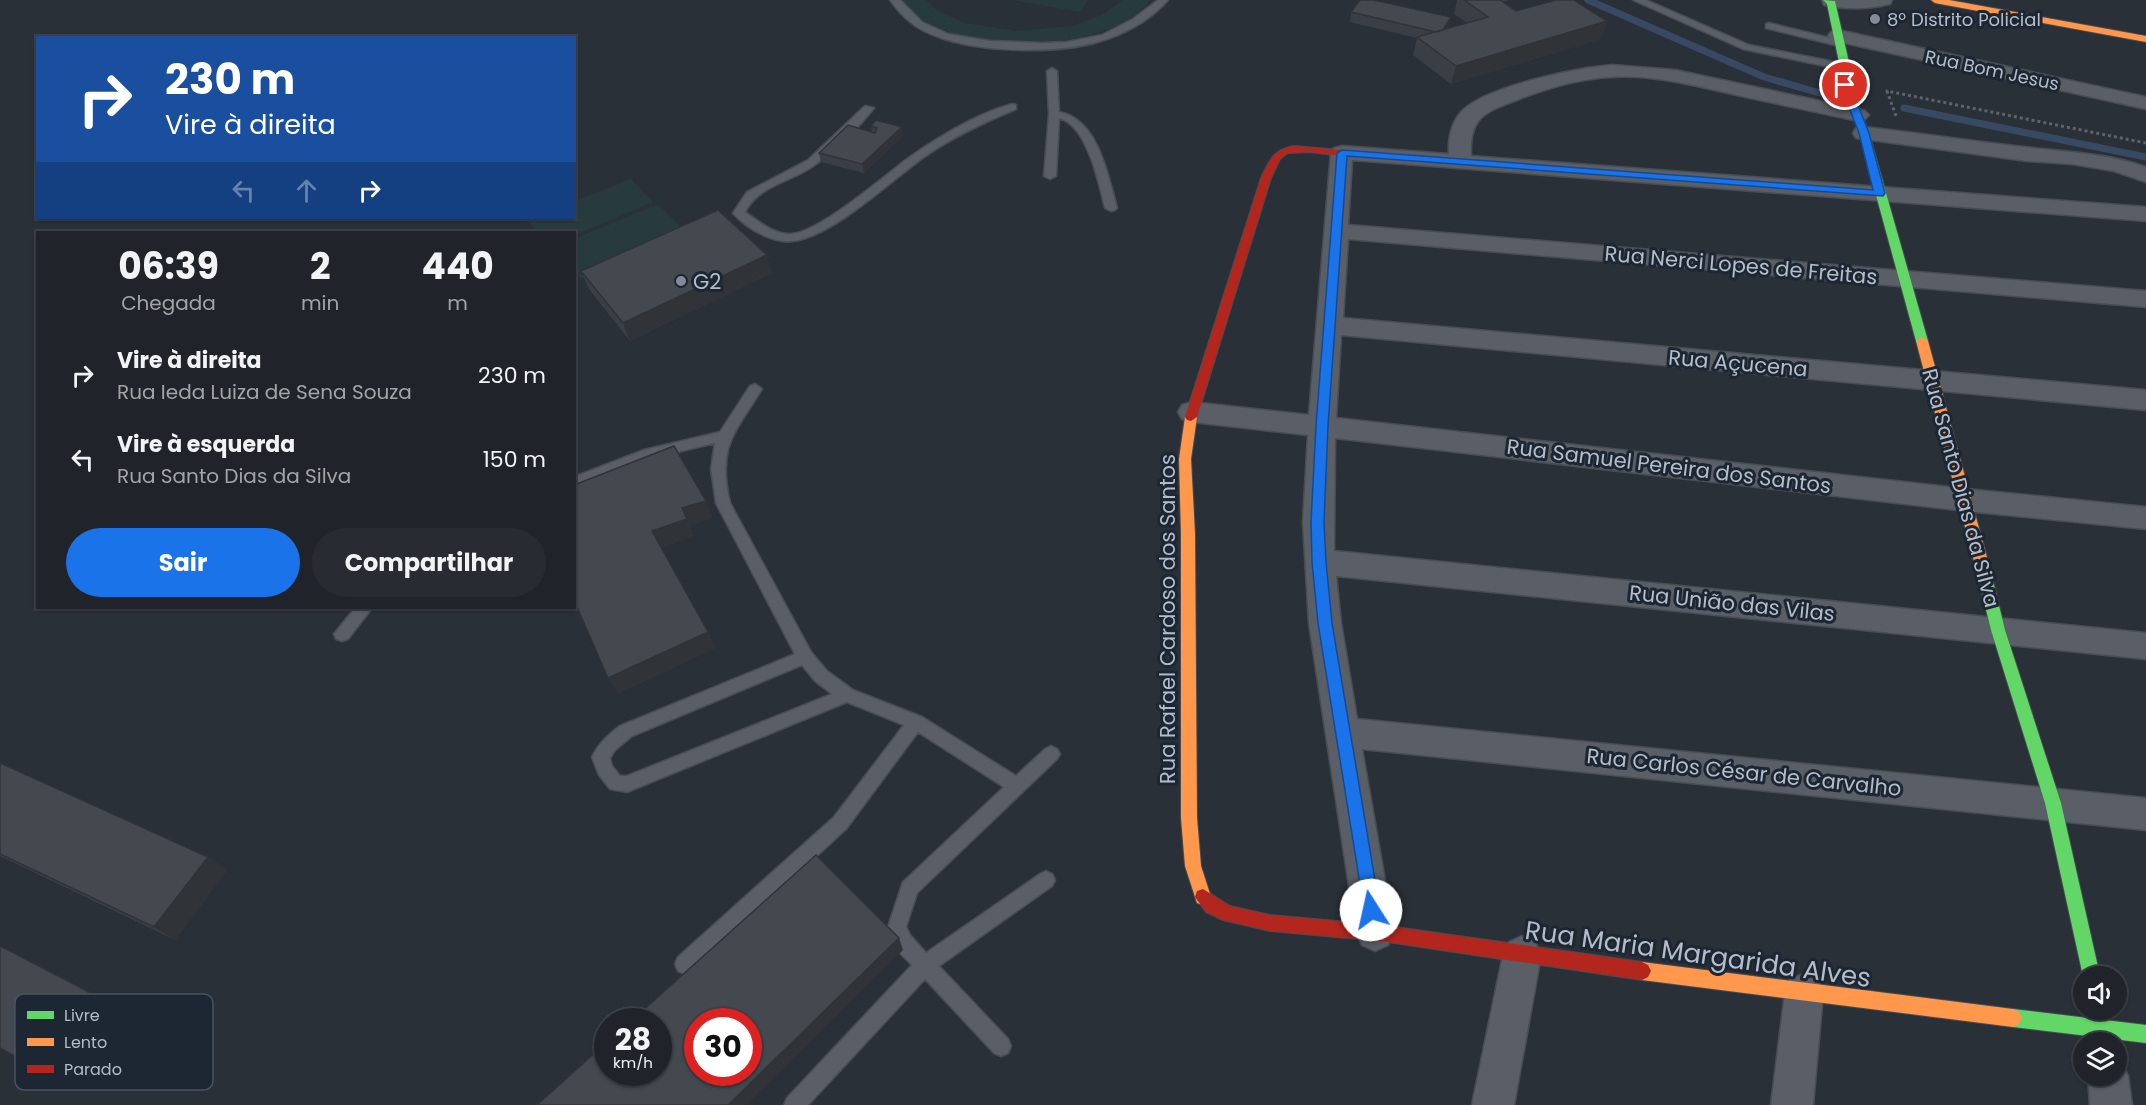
<!DOCTYPE html>
<html lang="pt">
<head>
<meta charset="utf-8">
<style>
  body { margin:0; font-family:Poppins,sans-serif; background:#282c32; color:#f1f3f6; height:100vh; display:flex; flex-direction:column; font-size:22px; white-space:nowrap }
  * { box-sizing:border-box; margin:0 }
  p { font-size:20px; color:#a2a4a8 }
  .icon { flex:none; width:33px; height:33px; fill:none; stroke:currentColor; stroke-width:2; stroke-linecap:round; stroke-linejoin:round }
  .map { position:relative; flex:1; overflow:hidden }
  .sheet { position:absolute; left:36px; top:231px; width:540px; height:378px; display:flex; flex-direction:column; background:#20242a; border-radius:0px; box-shadow:0 2px 4px #0004,0 0 0 2px #3d4147 }
  .sheet>* { flex:none }
  .hud { position:absolute; left:36px; top:36px; width:540px; height:183px; border-radius:0px; box-shadow:0 2px 4px #0004,0 0 0 2px #3d4147; background:#1a4fa0; color:#fff; overflow:hidden }
  .tools { position:absolute; left:2073px; top:966px; display:grid; gap:12px }
  .tools a { display:grid; place-items:center; width:54px; height:54px; border-radius:50%; background:#20242a; box-shadow:0 2px 4px #0004,0 0 0 2px #3d4147; font-size:30px }
  .speed { position:absolute; left:594px; top:1008px; display:flex; gap:12px; font-size:30px; font-weight:700; text-align:center }
  .speed>* { display:grid; place-content:center; width:78px; height:78px; border-radius:50%; background:#20242a; box-shadow:0 2px 4px #0004,0 0 0 2px #3d4147; line-height:1 }
  .speed small { font-size:15px; font-weight:400 }
  .speed .limit { border:9px solid #d22; background:#fff; color:#111 }
  .pin { position:absolute; display:grid; place-items:center; width:51px; height:51px; color:#fff; margin:-26px; border:3px solid #fff; border-radius:50%; box-shadow:0 2px 6px #0007 }
  .me { position:absolute; width:66px; margin:-33px; rotate:350deg; stroke-linejoin:round; filter:drop-shadow(0 0 4px #0008) }
  .turn { display:flex; align-items:center; gap:21px; height:126px; padding:0 30px; font-size:27px }
  .turn .icon { width:78px; height:78px; stroke-width:2.5 }
  .turn b { display:block; font-size:42px; line-height:51px }
  .lanes { display:flex; align-items:center; height:57px; padding:0 30px; background:#0003; justify-content:center; gap:30px; direction:ltr }
  .lanes .off { opacity:.35 }
  .eta { display:flex; justify-content:space-evenly; align-items:center; height:102px; text-align:center }
  .eta b { font-size:36px; font-weight:700; line-height:42px }
  .cta { display:flex; gap:12px; margin-top:auto; padding:12px 30px }
  .cta a { flex:1; height:69px; border-radius:36px; background:#1a73e8; color:#fff; font-size:24px; font-weight:700; line-height:69px; text-align:center }
  .cta a+a { background:#282c32; color:#f1f3f6 }
  ul { padding:0; list-style:none }
  li { display:flex; align-items:center; gap:18px; height:84px; padding:0 30px }
  li div { flex:1 }
  li b { display:block; font-size:22px }
  li em { font-style:normal }
  .map>svg:first-child { display:block }
  .green { fill:#273a3e }
  .lines { fill:none; stroke-linecap:round; stroke-linejoin:round }
  .stream { stroke:#384963; stroke-width:7 }
  .lane-casing { stroke:#484c53; stroke-width:3 }
  .street-casing { stroke:#484c53; stroke-width:3 }
  .fast-casing { stroke:#484c53; stroke-width:2 }
  .slow-casing { stroke:#484c53; stroke-width:2 }
  .jam-casing { stroke:#484c53; stroke-width:2 }
  .path { stroke:#5d636a; stroke-width:3; stroke-dasharray:3 3; stroke-linecap:butt }
  .lane { fill:#5a5e66; fill-rule:evenodd }
  .street { fill:#5a5e66; fill-rule:evenodd }
  .fast { fill:#63d668; fill-rule:evenodd }
  .slow { fill:#ff974d; fill-rule:evenodd }
  .jam { fill:#b3261e; fill-rule:evenodd }
  .wall { fill:#3a3f45 }
  .shaded-wall { fill:#303338 }
  .building { fill:#444950; stroke:#303338; stroke-width:1.5; fill-rule:evenodd }
  .route { fill:#1a73e8; stroke:#114b97; stroke-width:1.5 }
  .poi-dot { fill:#848b96; stroke:#1d2633; stroke-width:2 }
  .labels { text-anchor:middle; dominant-baseline:central; stroke-width:6; stroke-linejoin:round; paint-order:stroke }
  .far-poi-label { font-size:18px; fill:#b4bcc9; stroke:#1d2633; text-anchor:start }
  .far-street-label { font-size:18px; fill:#b4bcc9; stroke:#1d2633 }
  .street-label { font-size:21px; fill:#b4bcc9; stroke:#1d2633 }
  .poi-label { font-size:21px; fill:#b4bcc9; stroke:#1d2633; text-anchor:start }
  .near-street-label { font-size:26px; fill:#b4bcc9; stroke:#1d2633 }
  .key { fill:#1d2633; stroke:#4a5360; stroke-width:1.5 }
  .key-label { font-size:16px; fill:#b4bcc9 }
</style>
</head>
<body>
<div class="map">
<svg width="2146" height="1105" viewBox="0 0 2146 1105">
  <rect width="100%" height="100%" fill="#2a3038"/>
  <path class="green" d="M 901,0 L 926,0 L 938,11 L 965,23 L 1017,31 L 1072,26 L 1102,15 L 1123,0 L 1150,0 C 1109,57 942,59 901,0 Z
    M 1012,0 L 1088,0 L 1080,12 Z
    M 631,179 L 653,202 L 575,235 L 574,232 L 537,232 L 527,221 L 535,218 L 574,218 L 575,201 Z
    M 658,204 L 687,233 L 580,279 L 575,273 L 574,239 Z"/>
  <g class="lines">
    <path class="stream" d="M 1588,0 L 1764,77 L 1820,93
      M 1904,108 L 2146,157"/>
    <g class="lane-casing">
      <path id="lane" d="M 890,0 L 900,0 L 922,22 L 948,34 L 990,41 L 1042,43 L 1067,42 L 1102,35 L 1133,19 L 1158,0 L 1168,0 C 1153,17 1132,30 1110,38 C 1062,56 970,54 924,31 C 910,24 899,13 890,0 Z
        M 1633,0 L 1646,0 L 1749,45 L 1845,64 L 1850,67 L 1845,70 L 1743,49 Z
        M 1769,23 L 1842,41 L 1844,43 L 1839,46 L 1766,28 L 1766,24 Z
        M 1052,68 L 1057,71 L 1059,112 C 1098,119 1108,175 1117,208 L 1115,210 L 1111,211 L 1105,208 C 1099,183 1087,125 1059,118 L 1056,176 L 1050,179 L 1044,176 L 1049,114 L 1047,71 Z
        M 1012,104 L 1016,105 L 1016,109 C 985,122 954,136 927,155 C 892,179 834,236 793,241 C 773,244 746,228 733,213 L 747,192 L 808,160 L 865,106 L 874,108 C 858,128 835,151 813,166 C 791,182 759,185 745,212 C 758,221 773,234 790,234 C 818,234 885,175 910,157 C 940,136 976,114 1012,104 Z
        M 755,384 L 762,389 C 734,434 717,447 730,503 L 811,652 L 827,671 L 853,690 L 922,717 L 1016,776 L 1045,749 L 1051,746 L 1057,749 L 1060,754 L 1057,759 L 917,893 L 906,927 L 910,935 L 926,953 L 1040,874 L 1046,871 L 1052,874 L 1055,880 L 1052,886 L 939,966 L 1008,1039 L 1011,1046 L 1008,1053 L 1001,1056 L 994,1053 L 925,979 L 808,1105 L 784,1105 L 787,1098 L 912,965 L 896,949 L 888,927 L 903,882 L 1004,787 L 918,732 L 846,829 L 692,971 L 685,974 L 678,971 L 675,964 L 678,957 L 834,817 L 904,725 L 847,702 L 627,792 L 610,789 L 599,775 L 592,757 C 599,743 608,735 620,726 L 795,654 L 716,503 L 711,469 L 715,443 L 652,458 L 574,488 L 574,477 L 644,450 L 720,432 L 750,386 ZM 802,665 L 815,681 L 832,694 L 627,776 L 620,776 L 612,766 L 610,758 L 615,750 L 632,736 Z
        M 355,608 L 372,608 L 348,639 L 342,641 L 336,639 L 334,634 Z"/>
    </g>
    <g class="street-casing">
      <path id="street" d="M 1822,0 L 1892,0 L 1890,4 C 1868,9 1846,10 1824,5 Z
        M 1838,30 L 2146,97 L 2146,109 L 1831,40 L 1828,36 L 1831,32 Z
        M 1612,65 L 1675,70 L 1858,109 L 1865,111 L 1869,115 L 1865,119 L 1858,121 C 1818,112 1777,104 1737,95 C 1696,86 1653,74 1610,77 C 1578,79 1547,88 1517,100 C 1484,112 1469,118 1471,156 L 2146,207 L 2146,221 L 1352,160 L 1348,225 L 2146,291 L 2146,307 L 1348,239 L 1343,318 L 2146,390 L 2146,410 L 1341,335 L 1336,418 L 1966,489 L 2146,507 L 2146,529 L 1966,511 L 1335,438 L 1334,551 L 2146,633 L 2146,659 L 1336,576 L 1341,623 L 1357,719 L 2146,798 L 2146,830 L 1362,749 L 1394,932 L 1388,945 L 1375,951 L 1362,945 L 1356,932 L 1309,623 L 1303,522 L 1308,435 L 1192,422 L 1182,419 L 1178,412 L 1182,405 L 1192,402 L 1309,415 L 1331,153 L 1334,148 L 1342,146 L 1449,154 C 1448,139 1451,123 1462,111 C 1487,86 1577,68 1612,65 Z
        M 1864,127 C 1917,133 1971,141 2024,147 C 2066,152 2106,153 2146,167 L 2146,182 L 2114,171 L 2072,164 L 2027,161 L 1856,138 L 1853,133 L 1856,128 Z
        M 1522,936 L 1535,942 L 1541,955 L 1514,1105 L 1472,1105 L 1503,955 L 1509,942 Z
        M 1804,974 L 1818,979 L 1823,993 L 1813,1105 L 1771,1105 L 1785,993 L 1790,979 Z
        M 2116,1059 L 2122,1062 L 2128,1076 L 2132,1105 L 2090,1105 L 2088,1076 L 2116,1076 Z"/>
    </g>
    <g class="fast-casing">
      <path id="fast" d="M 1823,0 L 1835,1 L 1850,67 L 1848,78 L 1869,133 L 1928,341 L 1926,344 L 1922,345 L 1916,341 L 1859,133 L 1838,78 L 1840,67 L 1827,4 Z
        M 1982,560 L 1987,561 L 1989,565 L 2005,630 L 2061,803 L 2100,976 L 2083,976 L 2045,803 L 1991,630 L 1975,565 L 1977,561 Z
        M 2013,1009 L 2146,1025 L 2146,1043 L 2013,1027 L 2007,1024 L 2004,1018 L 2007,1012 Z"/>
    </g>
    <g class="slow-casing">
      <path id="slow" d="M 1931,0 L 1949,0 L 2146,36 L 2146,42 L 1935,3 Z
        M 1922,337 L 1928,341 L 1989,565 L 1987,569 L 1977,569 L 1975,565 L 1916,341 Z
        M 1191,413 L 1197,417 L 1191,459 L 1195,534 L 1197,818 L 1201,866 L 1211,897 L 1209,903 L 1203,905 L 1197,903 L 1185,866 L 1181,818 L 1181,534 L 1179,459 L 1185,417 Z
        M 1642,962 L 2013,1009 L 2019,1012 L 2022,1018 L 2019,1024 L 2013,1027 L 1642,980 L 1636,977 L 1633,971 L 1636,965 Z"/>
    </g>
    <g class="jam-casing">
      <path id="jam" d="M 1293,146 L 1342,150 L 1347,153 L 1342,156 L 1310,152 L 1288,153 L 1280,159 L 1271,178 L 1197,417 L 1191,421 L 1187,420 L 1185,417 L 1261,178 C 1269,161 1273,150 1293,146 Z
        M 1203,889 L 1230,906 L 1270,915 L 1381,925 L 1642,962 L 1648,965 L 1651,971 L 1648,977 L 1642,980 L 1381,941 L 1270,931 L 1223,920 L 1206,912 L 1195,897 L 1197,891 Z"/>
    </g>
    <path class="path" d="M 1896,116 L 1887,91 L 2146,143"/>
    <use href="#lane" class="lane"/>
    <use href="#street" class="street"/>
    <use href="#fast" class="fast"/>
    <use href="#slow" class="slow"/>
    <use href="#jam" class="jam"/>
  </g>
  <path class="wall" d="M 1456,0 L 1508,0 L 1507,1 L 1503,2 L 1516,11 L 1607,21 L 1601,39 L 1451,84 L 1413,55 L 1417,38 L 1350,22 L 1351,12 L 1451,17 L 1447,29 L 1467,23 L 1454,14 L 1457,1 Z
    M 871,126 L 903,136 L 864,173 L 821,162 L 819,153 L 872,132 Z
    M 581,271 L 772,273 L 630,341 L 589,289 Z
    M 0,763 L 208,857 L 227,870 L 175,940 L 0,856 Z"/>
  <path class="shaded-wall" d="M 1451,17 L 1448,27 L 1439,43 L 1441,33 Z
    M 1607,21 L 1601,39 L 1451,84 L 1456,66 Z
    M 902,127 L 903,136 L 864,173 L 862,164 Z
    M 767,255 L 772,273 L 630,341 L 623,323 Z
    M 706,501 L 713,518 L 690,526 L 694,536 L 660,549 L 652,531 L 682,508 Z
    M 708,632 L 716,648 L 618,694 L 608,678 Z
    M 208,857 L 227,870 L 175,940 L 154,927 Z
    M 899,938 L 903,950 L 746,1105 L 728,1105 Z
    M 0,945 L 113,1004 L 56,1074 L 29,1064 Z"/>
  <path class="building" d="M 1360,0 L 1374,0 L 1451,17 L 1443,30 L 1436,32 L 1351,12 Z
    M 1464,0 L 1500,0 L 1516,11 L 1556,0 L 1574,0 L 1607,21 L 1456,66 L 1417,37 L 1488,17 Z
    M 876,120 L 902,127 L 862,164 L 819,153 L 848,125 L 875,133 L 877,128 L 871,126 Z
    M 718,210 L 767,255 L 623,323 L 581,271 Z
    M 674,446 L 706,501 L 682,508 L 687,519 L 652,531 L 708,632 L 608,678 L 574,600 L 574,485 Z
    M 0,763 L 208,857 L 154,927 L 0,854 Z
    M 816,855 L 899,938 L 728,1105 L 537,1105 L 608,1041 L 608,1072 L 658,1072 L 658,1022 L 630,1022 ZM 698,1022 L 748,1022 L 748,1072 L 698,1072 Z
    M 0,946 L 89,992 L 29,1064 L 0,1048 Z"/>
  <path class="route" d="M 1842,83 L 1850,85 L 1869,133 L 1885,193 L 1883,196 L 1347,156 L 1328,426 L 1324,522 L 1326,562 L 1332,623 L 1380,910 L 1377,915 L 1371,918 L 1365,915 L 1318,623 L 1312,562 L 1311,522 L 1316,426 L 1337,153 L 1342,150 L 1873,190 L 1859,133 L 1840,85 Z"/>
  <g class="poi-dot">
    <circle cx="1875" cy="19" r="6"/>
    <circle cx="681" cy="281" r="6"/>
  </g>
  <g class="labels">
    <g class="far-poi-label">
      <text x="1887" y="19">8º Distrito Policial</text>
    </g>
    <g class="far-street-label">
      <text transform="translate(1992 70) rotate(12)">Rua Bom Jesus</text>
    </g>
    <g class="street-label">
      <text transform="translate(1741 265) rotate(5)">Rua Nerci Lopes de Freitas</text>
      <text transform="translate(1738 363) rotate(5)">Rua Açucena</text>
      <text transform="translate(1669 466) rotate(7)">Rua Samuel Pereira dos Santos</text>
      <text transform="translate(1961 488) rotate(75)">Rua Santo Dias da Silva</text>
      <text transform="translate(1732 603) rotate(6)">Rua União das Vilas</text>
      <text transform="translate(1167 619) rotate(-90)">Rua Rafael Cardoso dos Santos</text>
      <text transform="translate(1744 772) rotate(6)">Rua Carlos César de Carvalho</text>
    </g>
    <g class="poi-label">
      <text x="693" y="281">G2</text>
    </g>
    <g class="near-street-label">
      <text transform="translate(1698 954) rotate(8)">Rua Maria Margarida Alves</text>
    </g>
  </g>
  <rect x="15" y="994" width="198" height="96" rx="9" class="key"/>
  <rect x="27" y="1011" width="27" height="8" fill="#63d668"/>
  <rect x="27" y="1038" width="27" height="8" fill="#ff974d"/>
  <rect x="27" y="1065" width="27" height="8" fill="#b3261e"/>
  <g class="key-label">
    <text x="64" y="1021">Livre</text>
    <text x="64" y="1048">Lento</text>
    <text x="64" y="1075">Parado</text>
  </g>
</svg>
<div class="tools">
<a><svg class="icon" aria-label="sound" viewBox="0 0 24 24"><path d="M4 9h4l5-4v14l-5-4H4zM17 9q2 3 0 6"/></svg></a>
<a><svg class="icon" aria-label="layers" viewBox="0 0 24 24"><path d="M12 4l9 5-9 5-9-5zM3 14l9 5 9-5"/></svg></a>
</div>
<div class="speed"><div>28<small>km/h</small></div><div class="limit">30</div></div>
<div class="pin" style="left:1845px;top:85px;background:#d93025"><svg class="icon" aria-label="arrive" viewBox="0 0 24 24"><path d="M6 21V4h12l-3 4 3 4H6"/></svg></div>
<svg class="me" style="left:1371px;top:910px" viewBox="-20 -20 40 40"><circle r="19" fill="#fff"/><path d="M0-13L10 11 0 6-10 11z" fill="#1a73e8"/></svg>
<div class="hud">
<div class="turn"><svg class="icon" aria-label="right" viewBox="0 0 24 24"><path d="M7 20v-9h11M14 6l5 5-5 5"/></svg><div><b>230 m</b>Vire à direita</div></div>
<div class="lanes"><svg class="icon off" aria-label="left" viewBox="0 0 24 24"><path d="M17 20v-9H6M10 6l-5 5 5 5"/></svg><svg class="icon off" aria-label="ahead" viewBox="0 0 24 24"><path d="M12 20V5M6 11l6-6 6 6"/></svg><svg class="icon" aria-label="right" viewBox="0 0 24 24"><path d="M7 20v-9h11M14 6l5 5-5 5"/></svg></div>
</div>
<section class="sheet">
<div class="eta">
<div><b>06:39</b><p>Chegada</p></div>
<div><b>2</b><p>min</p></div>
<div><b>440</b><p>m</p></div>
</div>
<ul>
<li><svg class="icon" aria-label="right" viewBox="0 0 24 24"><path d="M7 20v-9h11M14 6l5 5-5 5"/></svg><div><b>Vire à direita</b><p>Rua Ieda Luiza de Sena Souza</p></div><em>230 m</em></li>
<li><svg class="icon" aria-label="left" viewBox="0 0 24 24"><path d="M17 20v-9H6M10 6l-5 5 5 5"/></svg><div><b>Vire à esquerda</b><p>Rua Santo Dias da Silva</p></div><em>150 m</em></li>
</ul>
<div class="cta"><a>Sair</a><a>Compartilhar</a></div>
</section>
</div>
</body>
</html>
